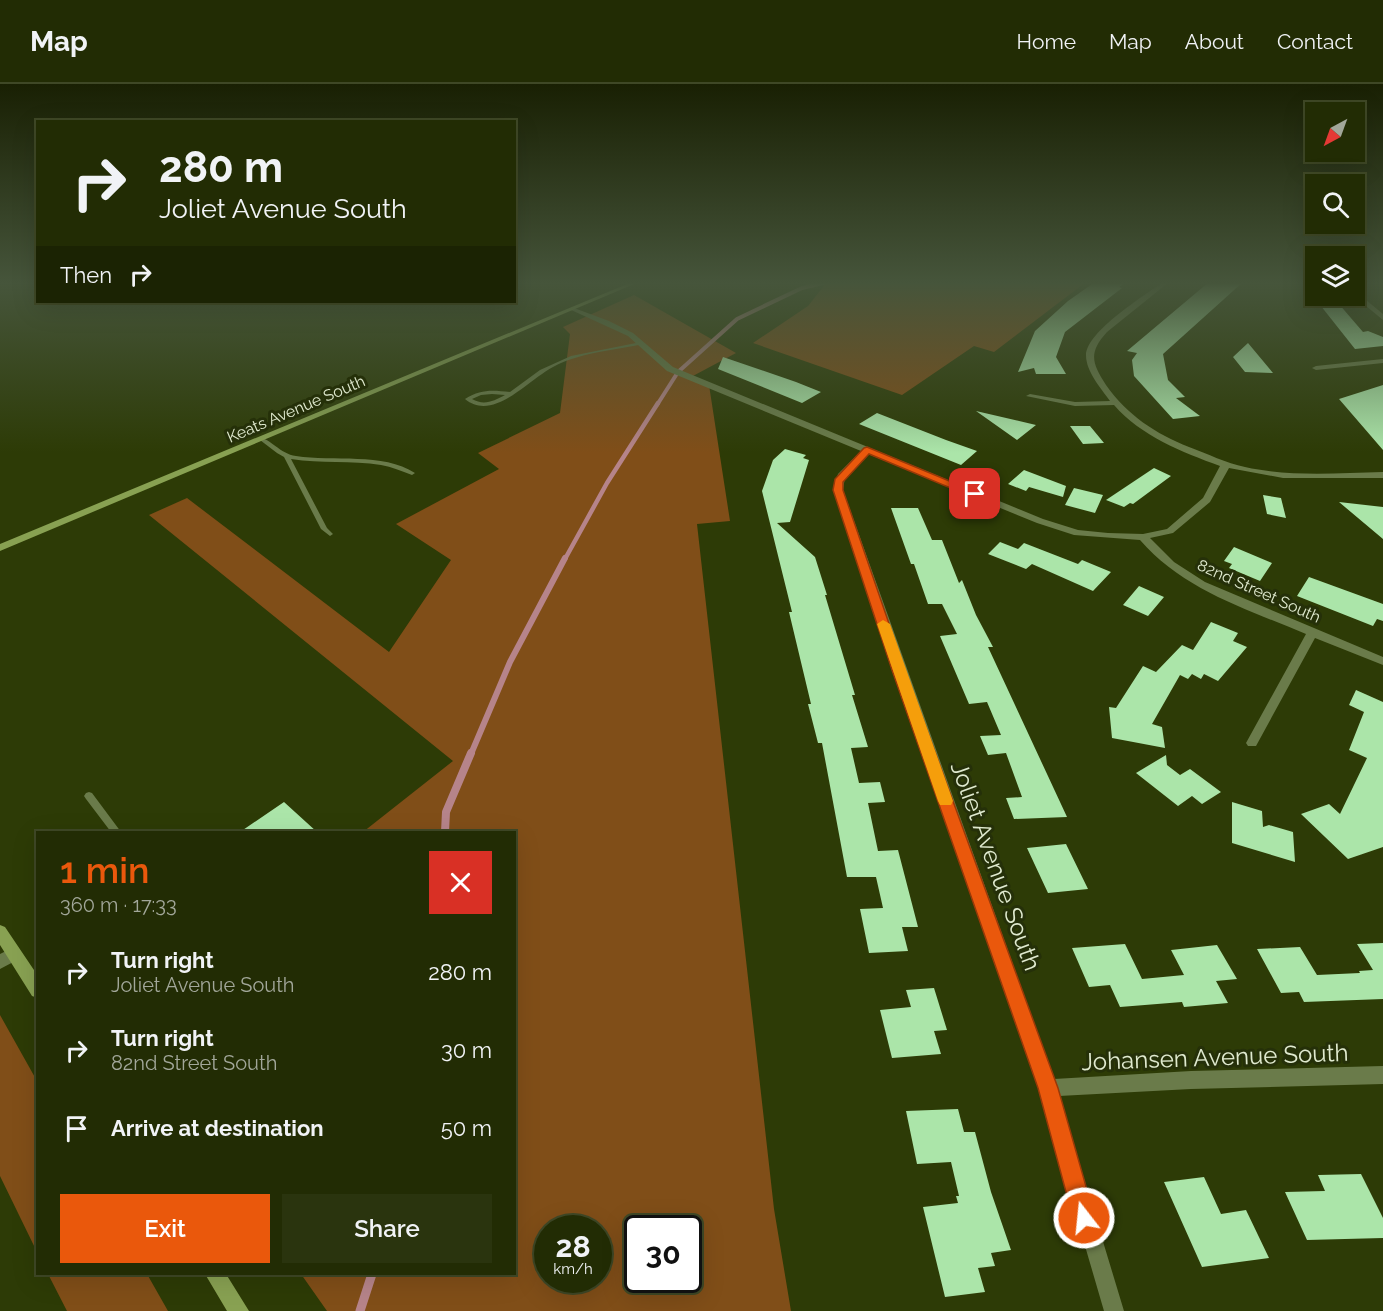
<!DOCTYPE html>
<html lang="en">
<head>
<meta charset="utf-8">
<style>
  body { margin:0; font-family:Raleway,sans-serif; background:#2a340e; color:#f1f3f6; height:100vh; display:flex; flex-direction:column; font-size:22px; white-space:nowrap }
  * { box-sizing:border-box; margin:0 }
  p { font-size:20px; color:#a2a79a }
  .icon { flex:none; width:33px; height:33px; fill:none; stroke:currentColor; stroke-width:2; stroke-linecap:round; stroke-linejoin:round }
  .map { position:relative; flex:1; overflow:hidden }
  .side { position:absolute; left:36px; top:747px; width:480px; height:444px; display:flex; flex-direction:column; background:#222c04; border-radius:0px; box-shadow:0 6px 24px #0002,0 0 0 2px #3f4826 }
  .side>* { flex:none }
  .hud { position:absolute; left:36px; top:36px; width:480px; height:183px; border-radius:0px; box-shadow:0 6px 24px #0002,0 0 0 2px #3f4826; background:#222c04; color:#f1f3f6; overflow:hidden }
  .needle { width:39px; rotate:221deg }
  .fabs { position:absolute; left:1305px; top:18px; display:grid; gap:12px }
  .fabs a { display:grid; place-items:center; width:60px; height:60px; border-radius:0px; background:#222c04; box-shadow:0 6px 24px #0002,0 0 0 2px #3f4826; font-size:30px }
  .speed { position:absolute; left:534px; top:1131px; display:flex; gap:12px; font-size:30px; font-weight:700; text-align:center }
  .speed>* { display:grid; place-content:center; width:78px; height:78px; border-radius:50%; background:#222c04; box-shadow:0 6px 24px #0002,0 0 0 2px #3f4826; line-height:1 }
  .speed small { font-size:15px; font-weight:400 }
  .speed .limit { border:3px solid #111; border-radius:9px; background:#fff; color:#111 }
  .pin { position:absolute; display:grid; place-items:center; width:51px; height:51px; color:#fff; margin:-26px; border-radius:12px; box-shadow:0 3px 9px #0006 }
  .me { position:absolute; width:66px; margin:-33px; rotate:344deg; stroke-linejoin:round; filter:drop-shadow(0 0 4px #0008) }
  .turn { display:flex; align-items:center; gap:21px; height:126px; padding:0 24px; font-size:27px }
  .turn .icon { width:78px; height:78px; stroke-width:2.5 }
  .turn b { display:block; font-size:42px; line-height:51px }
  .then { display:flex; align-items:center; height:57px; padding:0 24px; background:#0003; gap:12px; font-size:22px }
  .round { display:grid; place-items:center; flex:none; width:63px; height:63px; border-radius:0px; background:#2a340e }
  .headline { display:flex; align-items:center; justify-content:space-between; height:102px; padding:0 24px }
  h1 { font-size:36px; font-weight:600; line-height:45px; color:#ea580c }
  .button { display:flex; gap:12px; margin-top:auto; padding:12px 24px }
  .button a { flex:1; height:69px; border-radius:0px; background:#ea580c; color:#fff; font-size:24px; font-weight:600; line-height:69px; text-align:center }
  .button a+a { background:#2a340e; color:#f1f3f6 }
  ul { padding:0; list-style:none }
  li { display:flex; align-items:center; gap:18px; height:78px; padding:0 24px }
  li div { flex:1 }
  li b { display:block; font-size:22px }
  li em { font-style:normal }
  header { display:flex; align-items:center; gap:36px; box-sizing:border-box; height:84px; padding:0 30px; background:#222c04; border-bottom:2px solid #3f4826 }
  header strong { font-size:28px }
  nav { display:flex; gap:33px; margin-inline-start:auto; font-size:21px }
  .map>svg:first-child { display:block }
  .green { fill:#804e18; fill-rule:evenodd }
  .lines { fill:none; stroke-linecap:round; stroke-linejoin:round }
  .stream-far4 { stroke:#b6848a; stroke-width:4 }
  .stream-far3 { stroke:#b6848a; stroke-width:4.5 }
  .stream-far2 { stroke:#b6848a; stroke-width:6 }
  .stream-far1 { stroke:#b6848a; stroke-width:8 }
  .stream { stroke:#b6848a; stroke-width:9 }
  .building { fill:#abe5a9 }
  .lane { fill:#6a7b4a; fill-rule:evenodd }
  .street { fill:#6a7b4a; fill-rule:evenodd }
  .secondary { fill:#88a152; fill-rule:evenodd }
  .route { fill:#ea580c; stroke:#983908; stroke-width:1.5 }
  .slow { fill:#f59e0b }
  .labels { text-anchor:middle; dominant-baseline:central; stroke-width:6; stroke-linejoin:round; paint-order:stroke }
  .far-street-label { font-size:16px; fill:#e0eacf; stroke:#253009 }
  .near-street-label { font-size:24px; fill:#e0eacf; stroke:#253009 }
</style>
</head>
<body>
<header>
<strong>Map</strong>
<nav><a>Home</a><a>Map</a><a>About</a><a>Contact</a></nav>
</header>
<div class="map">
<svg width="1383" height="1227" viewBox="0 0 1383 1227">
  <rect width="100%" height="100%" fill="#2d3b06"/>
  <path class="green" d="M 827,198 L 1086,198 L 994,268 L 974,262 L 902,311 L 753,259 L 808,222 Z
    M 634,211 L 736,269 L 691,293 L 709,301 L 730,437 L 697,440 L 774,1125 L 791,1227 L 327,1227 L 301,1190 L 514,1190 L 514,748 L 363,748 L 453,677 L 149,431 L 187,414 L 389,568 L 451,476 L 396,440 L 499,385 L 478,369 L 560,329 L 570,250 L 563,243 ZM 548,1144 L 598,1144 L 598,1196 L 548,1196 ZM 638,1144 L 688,1144 L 688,1196 L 638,1196 Z
    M 0,931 L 37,997 L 37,1168 L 0,1092 Z
    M 48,1190 L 147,1190 L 168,1227 L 67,1227 Z"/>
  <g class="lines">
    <path class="stream-far4" d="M 657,321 L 678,288 L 737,235 L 802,204 L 827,198"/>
    <path class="stream-far3" d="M 565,475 L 607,399 L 658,319"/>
    <path class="stream-far2" d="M 471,670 L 510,578 L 565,474"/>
    <path class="stream-far1" d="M 445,748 L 446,728 L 471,669"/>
    <path class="stream" d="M 360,1227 L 372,1190"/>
  </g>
  <path class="building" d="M 1095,198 L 1127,198 L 1119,203 L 1122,204 L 1065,248 L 1056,273 L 1066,290 L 1036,290 L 1034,284 L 1018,288 L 1035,247 L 1068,217 Z
    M 1209,198 L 1243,198 L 1163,270 L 1168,296 L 1185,313 L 1176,314 L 1200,332 L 1173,335 L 1134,292 L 1132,276 L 1137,269 L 1127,267 Z
    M 1316,210 L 1332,212 L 1363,248 L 1368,247 L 1383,253 L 1383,262 L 1355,265 L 1313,212 Z
    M 1248,259 L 1273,289 L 1245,288 L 1233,273 Z
    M 723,273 L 796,298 L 821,308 L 802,319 L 718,285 Z
    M 1383,301 L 1383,366 L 1339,315 Z
    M 976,327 L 1036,341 L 1017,356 Z
    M 877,329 L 946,356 L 977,367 L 961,381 L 859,340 Z
    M 1070,342 L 1090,342 L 1104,359 L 1083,360 Z
    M 785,365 L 806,371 L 803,374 L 809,376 L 790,438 L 777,439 L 815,473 L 827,511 L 825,511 L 855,611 L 852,611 L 868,663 L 851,664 L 859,699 L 880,698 L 885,718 L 868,719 L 878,767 L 898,766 L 918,843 L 902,843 L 908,867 L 869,869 L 860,825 L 883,824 L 876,793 L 847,793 L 822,659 L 818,659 L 808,620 L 811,620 L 789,528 L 792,528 L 762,407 L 773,376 Z
    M 1154,384 L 1171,392 L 1133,420 L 1130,419 L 1124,423 L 1106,416 Z
    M 1024,386 L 1066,402 L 1063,413 L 1029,403 L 1026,407 L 1008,400 Z
    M 1074,404 L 1103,411 L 1095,429 L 1065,421 Z
    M 1263,411 L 1281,414 L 1286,434 L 1267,430 Z
    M 1339,418 L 1383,423 L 1383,455 Z
    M 891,424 L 918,424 L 932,456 L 942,456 L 959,499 L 962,496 L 976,531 L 993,563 L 988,563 L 1067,733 L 1014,735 L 1006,714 L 1022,713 L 1006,669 L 988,671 L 980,652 L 1001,651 L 987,618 L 969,620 L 940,552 L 957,550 L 942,520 L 928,520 L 914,480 L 911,480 Z
    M 1000,458 L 1018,465 L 1024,459 L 1078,480 L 1082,476 L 1111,488 L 1093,507 L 1032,480 L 1026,485 L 988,470 Z
    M 1234,463 L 1272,479 L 1260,497 L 1229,484 L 1232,480 L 1224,477 Z
    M 1309,493 L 1383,520 L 1383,537 L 1377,535 L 1373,542 L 1297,512 Z
    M 1139,502 L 1164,513 L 1148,532 L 1123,521 Z
    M 1211,538 L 1238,549 L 1233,557 L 1247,563 L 1218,597 L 1204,590 L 1201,595 L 1192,590 L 1188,595 L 1180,591 L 1152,640 L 1162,643 L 1165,664 L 1112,654 L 1109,623 L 1116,624 L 1143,582 L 1156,588 L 1182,561 L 1193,566 Z
    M 1356,606 L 1383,618 L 1383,763 L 1348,775 L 1301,730 L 1329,720 L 1340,730 L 1367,674 L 1349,666 L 1364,628 L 1349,621 Z
    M 1166,671 L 1167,681 L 1180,691 L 1190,685 L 1221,708 L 1202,720 L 1192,712 L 1178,722 L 1136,689 Z
    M 284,718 L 317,748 L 240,748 Z
    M 1232,718 L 1262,727 L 1263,743 L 1269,741 L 1293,748 L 1295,778 L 1232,759 Z
    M 1066,760 L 1088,805 L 1048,809 L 1027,764 Z
    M 1383,859 L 1383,915 L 1304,918 L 1299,908 L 1281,909 L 1257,865 L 1300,863 L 1317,891 L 1360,889 L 1359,887 L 1373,886 L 1357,860 Z
    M 1125,860 L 1142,895 L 1184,891 L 1171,866 L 1217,861 L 1237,895 L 1216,897 L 1228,919 L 1184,923 L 1182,918 L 1120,923 L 1110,901 L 1089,903 L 1072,864 Z
    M 934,904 L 947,946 L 934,947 L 941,970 L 892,974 L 880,926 L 911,923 L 906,906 Z
    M 958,1025 L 964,1048 L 975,1048 L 991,1108 L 1011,1166 L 991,1169 L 995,1182 L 978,1184 L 985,1208 L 945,1213 L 923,1123 L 958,1119 L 956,1112 L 959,1112 L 951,1078 L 917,1080 L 906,1027 Z
    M 1361,1090 L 1383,1134 L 1383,1154 L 1307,1156 L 1285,1108 L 1325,1107 L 1318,1091 Z
    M 1204,1093 L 1221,1130 L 1246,1126 L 1269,1174 L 1202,1183 L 1164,1098 Z"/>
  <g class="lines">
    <path class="lane" d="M 641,258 L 643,259 L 643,260 C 621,265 597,267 575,274 C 564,277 551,283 542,290 C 521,304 490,336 465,315 C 481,305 492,306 510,308 L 540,286 L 571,272 ZM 492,310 L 505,311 C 494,317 484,322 472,315 L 481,311 Z
      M 260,354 C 270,354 280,370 296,372 C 333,378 383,368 415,389 L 412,391 C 401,387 392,383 381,381 C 351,376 321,380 291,375 L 327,444 L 333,450 L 330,452 L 321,445 L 284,373 L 277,369 L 260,356 Z
      M 89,708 L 92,709 L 121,748 L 111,748 L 86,715 L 84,712 L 86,709 Z"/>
    <path class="street" d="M 1163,198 L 1169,198 L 1107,248 C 1088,269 1092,279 1106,301 C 1127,331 1156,350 1189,363 C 1208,370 1226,379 1245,383 C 1290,393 1337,389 1383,388 L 1383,394 L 1283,394 L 1229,384 L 1210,418 L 1173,449 L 1150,454 L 1174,478 L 1205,498 L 1383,573 L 1383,581 L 1315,554 L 1256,662 L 1248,662 L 1246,659 L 1306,550 C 1247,525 1183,506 1140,456 L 1074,451 L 1037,439 L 868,370 L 845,393 L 843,406 L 1054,995 L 1191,987 L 1383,982 L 1383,1000 L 1191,1005 L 1059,1012 L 1124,1227 L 1104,1227 L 1038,1001 L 833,406 L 838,390 L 861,367 L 667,287 L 628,252 L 569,225 L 574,224 L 609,237 L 633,249 L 673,283 L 1043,435 L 1078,446 L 1108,449 L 1143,450 L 1167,445 L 1203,414 L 1220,382 C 1182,368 1141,352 1114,321 L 1075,322 L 1026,312 L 1030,310 L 1075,318 L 1110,317 C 1101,304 1086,288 1086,271 C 1087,247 1144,212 1163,198 Z
      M 1354,206 L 1383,230 L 1383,236 L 1354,212 Z
      M 1383,275 L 1383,279 L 1316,286 L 1312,284 L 1316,282 Z
      M 14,863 L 19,865 L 22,870 L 19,875 L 0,885 L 0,870 Z"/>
    <path class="secondary" d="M 632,198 L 639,198 L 0,467 L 0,460 Z
      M 0,841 L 5,843 L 38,892 L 38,914 L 32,912 L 0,861 Z
      M 205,1190 L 226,1190 L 249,1227 L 227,1227 Z"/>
  </g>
  <linearGradient id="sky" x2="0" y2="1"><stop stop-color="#192003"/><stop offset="0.54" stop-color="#46553b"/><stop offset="1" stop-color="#46553b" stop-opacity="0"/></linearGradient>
  <rect width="1383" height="369" fill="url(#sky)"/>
  <path class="route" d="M 867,363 L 981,410 L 972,413 L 869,370 L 843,398 L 843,406 L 905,586 L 1058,1004 L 1095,1134 L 1092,1142 L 1084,1145 L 1077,1142 L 1073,1134 L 1038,1004 L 892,586 L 833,406 L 835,395 L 864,364 Z"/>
  <path class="slow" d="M 883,536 L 890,540 L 953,717 L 951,721 L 940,721 L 938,717 L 877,540 Z"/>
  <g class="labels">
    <g class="far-street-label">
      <text transform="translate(296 325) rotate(-23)">Keats Avenue South</text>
      <text transform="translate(1259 507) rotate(24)">82nd Street South</text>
    </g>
    <g class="near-street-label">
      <text transform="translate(996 782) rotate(70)">Joliet Avenue South</text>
      <text transform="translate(1215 973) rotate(-2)">Johansen Avenue South</text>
    </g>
  </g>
</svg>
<div class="fabs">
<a><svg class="needle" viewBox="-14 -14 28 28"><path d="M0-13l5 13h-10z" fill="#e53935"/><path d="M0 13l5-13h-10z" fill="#a2a79a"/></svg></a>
<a><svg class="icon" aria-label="search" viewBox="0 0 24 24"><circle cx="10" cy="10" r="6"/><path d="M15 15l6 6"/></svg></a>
<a><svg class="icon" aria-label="layers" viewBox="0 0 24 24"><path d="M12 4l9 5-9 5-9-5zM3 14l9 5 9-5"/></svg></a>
</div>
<div class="speed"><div>28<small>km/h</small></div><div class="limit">30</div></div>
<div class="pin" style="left:975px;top:410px;background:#d93025"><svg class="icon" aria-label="arrive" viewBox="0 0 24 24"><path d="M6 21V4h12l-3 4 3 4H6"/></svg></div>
<svg class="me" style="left:1084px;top:1134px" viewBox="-20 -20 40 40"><circle r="17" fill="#ea580c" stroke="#fff" stroke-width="3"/><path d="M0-11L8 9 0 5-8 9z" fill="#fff"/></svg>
<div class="hud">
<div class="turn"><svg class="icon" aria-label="right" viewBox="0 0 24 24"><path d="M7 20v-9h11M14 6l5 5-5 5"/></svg><div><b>280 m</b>Joliet Avenue South</div></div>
<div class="then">Then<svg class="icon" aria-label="right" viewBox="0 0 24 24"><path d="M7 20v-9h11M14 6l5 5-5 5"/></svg></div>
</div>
<section class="side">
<div class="headline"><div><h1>1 min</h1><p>360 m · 17:33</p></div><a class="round" style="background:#d93025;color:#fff"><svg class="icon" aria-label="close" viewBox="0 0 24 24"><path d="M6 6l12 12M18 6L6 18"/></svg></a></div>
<ul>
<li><svg class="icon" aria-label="right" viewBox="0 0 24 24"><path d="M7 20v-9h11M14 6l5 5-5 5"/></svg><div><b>Turn right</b><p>Joliet Avenue South</p></div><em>280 m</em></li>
<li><svg class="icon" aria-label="right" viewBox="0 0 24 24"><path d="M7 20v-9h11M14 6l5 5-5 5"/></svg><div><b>Turn right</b><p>82nd Street South</p></div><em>30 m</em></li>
<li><svg class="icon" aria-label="arrive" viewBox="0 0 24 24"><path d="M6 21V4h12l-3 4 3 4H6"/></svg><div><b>Arrive at destination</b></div><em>50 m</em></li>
</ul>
<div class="button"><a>Exit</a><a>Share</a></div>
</section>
</div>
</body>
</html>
